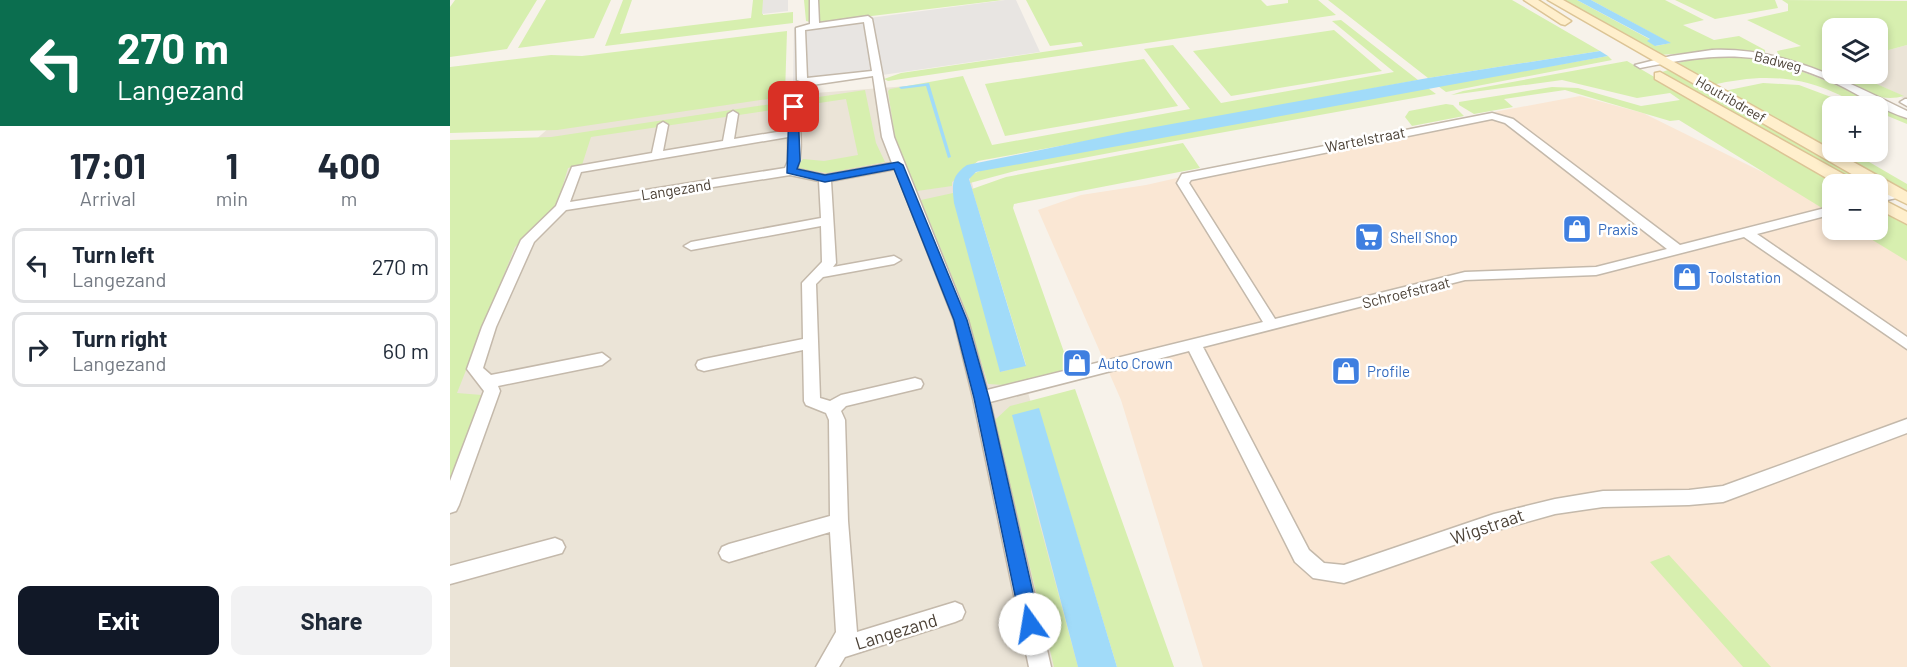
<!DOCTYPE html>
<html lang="en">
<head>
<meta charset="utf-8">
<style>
  body { margin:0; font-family:Barlow,sans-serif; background:#f2f2f3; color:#1f2937; height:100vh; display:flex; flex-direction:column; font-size:22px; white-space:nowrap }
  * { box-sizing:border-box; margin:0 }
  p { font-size:20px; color:#747a83 }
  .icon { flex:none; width:33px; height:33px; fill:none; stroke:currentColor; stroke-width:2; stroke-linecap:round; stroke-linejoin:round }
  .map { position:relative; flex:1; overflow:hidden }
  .details { display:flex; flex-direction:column; background:#fff; width:450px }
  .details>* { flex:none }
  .banner { background:#0b6e4f; color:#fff; overflow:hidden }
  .tools { position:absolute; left:1372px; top:18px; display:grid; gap:12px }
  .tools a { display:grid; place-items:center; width:66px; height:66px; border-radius:12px; background:#fff; box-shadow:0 3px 9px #0003; font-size:30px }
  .pin { position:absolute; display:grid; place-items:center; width:51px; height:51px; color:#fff; margin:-26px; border-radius:12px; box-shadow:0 3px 9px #0006 }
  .me { position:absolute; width:66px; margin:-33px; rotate:347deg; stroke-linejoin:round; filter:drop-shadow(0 0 4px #0008) }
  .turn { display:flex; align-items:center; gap:21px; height:126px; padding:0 18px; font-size:27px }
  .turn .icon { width:78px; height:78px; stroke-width:2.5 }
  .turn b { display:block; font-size:42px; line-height:51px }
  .eta { display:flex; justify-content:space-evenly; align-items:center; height:102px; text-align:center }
  .eta b { font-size:36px; font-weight:700; line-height:42px }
  .button { display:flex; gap:12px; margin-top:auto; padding:12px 18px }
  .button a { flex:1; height:69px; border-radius:12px; background:#111827; color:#fff; font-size:24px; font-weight:700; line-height:69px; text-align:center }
  .button a+a { background:#f2f2f3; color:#1f2937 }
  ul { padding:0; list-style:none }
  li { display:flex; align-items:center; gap:18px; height:75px; margin:0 12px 9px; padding:0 6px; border:3px solid #e0e1e3; border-radius:12px }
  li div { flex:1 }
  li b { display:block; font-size:22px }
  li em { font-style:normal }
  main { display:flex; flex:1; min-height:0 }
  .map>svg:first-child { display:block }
  .residential { fill:#ebe4d7 }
  .commercial { fill:#fae7d4 }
  .green { fill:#d7efaf }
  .parking { fill:#e8e5e2 }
  .water { fill:#a1dbf9 }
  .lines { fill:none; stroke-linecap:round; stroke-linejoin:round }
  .street-casing { stroke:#c4b9ab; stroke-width:3 }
  .secondary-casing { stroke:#dcc495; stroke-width:3 }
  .street { fill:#fff; fill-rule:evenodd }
  .secondary { fill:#ffefcc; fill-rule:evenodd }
  .route { fill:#1a73e8; stroke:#114b97; stroke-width:1.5 }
  .labels { text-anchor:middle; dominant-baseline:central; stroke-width:5; stroke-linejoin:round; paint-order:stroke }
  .far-street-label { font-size:14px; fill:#4c4237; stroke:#fff }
  .street-label { font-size:15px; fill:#4c4237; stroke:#fff }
  .shop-label { font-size:15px; fill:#366cbe; stroke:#fff; text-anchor:start }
  .near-street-label { font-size:18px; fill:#4c4237; stroke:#fff }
</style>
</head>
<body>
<main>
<section class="details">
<div class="banner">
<div class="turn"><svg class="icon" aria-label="left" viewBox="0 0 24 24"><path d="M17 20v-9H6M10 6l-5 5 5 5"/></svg><div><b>270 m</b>Langezand</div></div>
</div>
<div class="eta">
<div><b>17:01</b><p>Arrival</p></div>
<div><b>1</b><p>min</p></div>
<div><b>400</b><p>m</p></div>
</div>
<ul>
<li><svg class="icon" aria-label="left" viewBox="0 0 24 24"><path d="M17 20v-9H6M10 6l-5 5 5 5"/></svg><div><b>Turn left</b><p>Langezand</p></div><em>270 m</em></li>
<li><svg class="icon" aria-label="right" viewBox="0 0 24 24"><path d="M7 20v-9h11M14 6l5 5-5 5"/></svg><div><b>Turn right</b><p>Langezand</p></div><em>60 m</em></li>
</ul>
<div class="button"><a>Exit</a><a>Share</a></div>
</section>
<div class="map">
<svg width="1457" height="667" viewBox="0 0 1457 667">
  <rect width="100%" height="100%" fill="#f7f2ea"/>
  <path class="residential" d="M 1457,45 L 1457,101 L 1451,97 L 1453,96 L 1404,74 L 1428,74 L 1428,53 Z
    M 497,83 L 548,287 L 656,667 L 0,667 L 0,397 L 65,158 L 109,119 L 339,95 Z"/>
  <path class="commercial" d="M 1130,96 L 1193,113 L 1383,207 L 1383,230 L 1428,230 L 1457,243 L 1457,667 L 753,667 L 671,400 L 588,210 L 631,195 L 696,185 L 909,137 Z"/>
  <path class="green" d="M 5,0 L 87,0 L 57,49 L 0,57 L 0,7 Z
    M 96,0 L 161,0 L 144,38 L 68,48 Z
    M 173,0 L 182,0 L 170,34 L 301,18 L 303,0 L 313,0 L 313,15 L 343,12 L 343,23 L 155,46 Z
    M 354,0 L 553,0 L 364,23 L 356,21 Z
    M 576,0 L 811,0 L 817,6 L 838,3 L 838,0 L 868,0 L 886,15 L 438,81 L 434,79 L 451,73 L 633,46 L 631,42 L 600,46 Z
    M 878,0 L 1062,0 L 1150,51 L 978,78 Z
    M 1110,0 L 1127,0 L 1201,40 L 1198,41 L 1206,46 L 1220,43 L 1141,0 L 1215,0 L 1254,20 L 1233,25 L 1264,40 L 1289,36 L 1315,50 L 1315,54 L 1280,50 L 1209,55 Z
    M 1225,0 L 1325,0 L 1328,8 L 1265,19 Z
    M 1332,0 L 1457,1 L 1457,45 L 1428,53 L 1428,28 L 1383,28 L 1383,74 L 1404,74 L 1454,96 C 1416,107 1367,67 1329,57 L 1327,51 L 1351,46 L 1297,20 L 1338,11 L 1338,4 Z
    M 891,20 L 968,80 L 528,161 L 502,182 L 502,186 L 467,191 L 445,138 L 438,91 L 440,89 L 513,76 L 542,145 L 740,109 L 694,49 L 723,45 L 771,103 L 944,72 L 882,21 Z
    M 884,30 L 932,71 L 781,96 L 743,51 Z
    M 337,31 L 335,94 L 325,98 L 107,130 L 0,133 L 0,67 L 101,55 L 132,56 Z
    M 1283,55 C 1351,64 1396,90 1457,119 L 1457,124 L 1428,112 L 1428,106 C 1409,106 1393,96 1376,89 C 1336,74 1302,76 1262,85 L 1228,63 L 1251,57 Z
    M 1158,56 L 1162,60 L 996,92 L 988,86 Z
    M 694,59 L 728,106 L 555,136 L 535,84 Z
    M 1177,61 L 1387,184 L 1383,184 L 1383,204 L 1372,208 L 1229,120 L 1220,121 L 1115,90 L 1054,99 L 1063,107 L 1024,114 L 1009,105 L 1009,102 L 1102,87 L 1128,88 L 1191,106 L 1230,100 L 1220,93 L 1187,98 L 1112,80 L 1001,95 L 1013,91 Z
    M 1218,70 L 1227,74 L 1418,184 L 1407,184 L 1212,72 Z
    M 1313,83 L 1349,85 L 1405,106 L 1383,106 L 1383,152 L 1402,152 L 1457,184 L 1457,194 L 1274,91 Z
    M 978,88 L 986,94 L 670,151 L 565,171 L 520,183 L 520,175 L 535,169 Z
    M 415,90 L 426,143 L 435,162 L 377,173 L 346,168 L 353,159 L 374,161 L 408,155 L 396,99 L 141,137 L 132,165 L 118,168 L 105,212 L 65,247 L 7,393 L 32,395 L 0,480 L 0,140 L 101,137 Z
    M 996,104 L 1003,105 L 1014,116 L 962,126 L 955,117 L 959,111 Z
    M 733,143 L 750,168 L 564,204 L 563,208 L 620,369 L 554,385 L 538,384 L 514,306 L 471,200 L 503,193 L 551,372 L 576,365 L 522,189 L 556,177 Z
    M 1428,213 L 1437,214 L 1457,223 L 1457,261 L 1406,230 L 1428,230 Z
    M 625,389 L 724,667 L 667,667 L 588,408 L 581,492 L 628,667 L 604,667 L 546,426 L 546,419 L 560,406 Z
    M 1219,555 L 1321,667 L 1293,667 L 1200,562 Z"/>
  <path class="parking" d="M 313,0 L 338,0 L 338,11 L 312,14 Z
    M 555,0 L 566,0 L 590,52 L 343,88 L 344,28 Z"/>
  <path class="water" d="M 1127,0 L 1141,0 L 1221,43 L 1205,46 L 1197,41 L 1200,39 Z
    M 1150,51 L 1158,56 L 526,172 L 519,179 L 576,366 L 550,372 L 504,203 C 502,185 501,176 517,165 L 677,132 L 978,78 Z
    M 479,83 L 501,157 L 498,158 L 476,86 L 451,89 L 449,87 Z
    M 589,408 L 667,667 L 628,667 L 562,415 Z"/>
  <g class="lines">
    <g class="street-casing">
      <path id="street" d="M 360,0 L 368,0 L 369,23 L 418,16 L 422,19 L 444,137 L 518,320 L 537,390 L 813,322 L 727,183 L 732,174 L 1042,113 L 1063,119 L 1230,245 L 1383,206 L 1383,214 L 1307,234 L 1457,337 L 1457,349 L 1294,237 L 1146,275 L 1015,280 L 753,347 L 859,550 L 874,563 L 894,565 L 1044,514 L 1105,499 L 1153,491 L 1239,490 L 1273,486 L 1457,419 L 1457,433 L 1273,502 L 1239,505 L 1153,507 L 1105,514 L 1044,531 L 894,583 L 863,578 L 845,562 L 739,351 L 540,402 L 601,667 L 579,667 L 523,398 L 504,320 L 445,169 L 381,181 L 386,263 L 383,267 L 444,256 L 451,260 L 444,264 L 373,277 L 366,284 L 370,398 L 380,401 L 391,395 L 465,378 L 471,380 L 473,384 L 471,388 L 396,406 L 391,411 L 395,420 L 398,521 L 407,632 L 505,602 L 512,605 L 515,612 L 512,619 L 505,622 L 395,657 L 389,667 L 366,667 L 386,632 L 380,532 L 279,562 L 272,559 L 269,553 L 272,547 L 279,544 L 380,516 L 379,420 L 376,413 L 356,405 L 354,401 L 353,350 L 254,371 L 248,369 L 246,365 L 248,361 L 254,359 L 353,339 L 352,283 L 372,262 L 371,226 L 241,250 L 234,246 L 241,242 L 371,218 L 369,181 L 340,175 L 116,210 L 84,242 L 46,327 L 33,368 L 41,375 L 152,353 L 160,359 L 152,365 L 48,386 L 50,391 L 9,505 L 6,511 L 0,513 L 0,481 L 34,391 L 17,369 L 32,327 L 71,240 L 106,206 L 122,167 L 202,153 L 208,125 L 213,122 L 218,125 L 213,151 L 273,141 L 278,114 L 283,111 L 288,114 L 284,139 L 339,130 L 339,107 L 344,104 L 349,107 C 349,127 354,149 347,169 L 375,175 L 442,163 L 432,137 L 423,76 L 362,85 L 347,80 L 346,28 L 360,24 ZM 414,22 L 422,71 L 357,78 L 355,30 ZM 1042,119 L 1055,123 L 1217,249 L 1146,267 L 1015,272 L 825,319 L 739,183 L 741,180 ZM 338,137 L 338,161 L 335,168 L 120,202 L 131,172 Z
        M 1262,50 C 1333,47 1395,81 1457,111 L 1457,118 C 1433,111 1410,95 1387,84 C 1309,49 1272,52 1190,68 L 1185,65 L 1221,56 Z
        M 1455,99 L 1457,99 L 1457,106 L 1450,102 Z
        M 1447,190 L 1451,191 L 1451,197 L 1428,202 L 1428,194 Z
        M 105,538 L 112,541 L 115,547 L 112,553 L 0,584 L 0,566 Z"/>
    </g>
    <g class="secondary-casing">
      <path id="secondary" d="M 1074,0 L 1088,0 L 1121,21 L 1115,25 L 1111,24 Z
        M 1098,0 L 1113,0 L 1457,192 L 1457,204 L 1428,190 L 1428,184 L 1419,184 Z
        M 1210,72 L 1404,180 L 1406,184 L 1387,184 L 1205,79 L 1205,73 Z
        M 1428,197 L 1457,212 L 1457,224 L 1428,209 Z"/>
    </g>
    <use href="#street" class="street"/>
    <use href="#secondary" class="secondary"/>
  </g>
  <path class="route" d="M 344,104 L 348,107 L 350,161 L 347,169 L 375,175 L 448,162 L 453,165 L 517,320 L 539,398 L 590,624 L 587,630 L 580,633 L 574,630 L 571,624 L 524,398 L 504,320 L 444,169 L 375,182 L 337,173 L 339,107 Z"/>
  <defs>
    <g id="shop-square" transform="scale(1.5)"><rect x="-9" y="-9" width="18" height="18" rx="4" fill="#3f7fe0" stroke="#fff"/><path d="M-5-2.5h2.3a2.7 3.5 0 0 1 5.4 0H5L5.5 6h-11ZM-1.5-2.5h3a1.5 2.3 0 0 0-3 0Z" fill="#fff"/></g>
    <g id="supermarket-square" transform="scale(1.5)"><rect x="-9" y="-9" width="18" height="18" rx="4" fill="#3f7fe0" stroke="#fff"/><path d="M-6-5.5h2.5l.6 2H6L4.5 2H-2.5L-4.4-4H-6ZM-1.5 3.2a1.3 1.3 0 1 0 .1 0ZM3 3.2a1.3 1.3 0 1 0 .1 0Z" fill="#fff"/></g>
  </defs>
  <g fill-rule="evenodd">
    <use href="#shop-square" x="1127" y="229"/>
    <use href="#supermarket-square" x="919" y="237"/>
    <use href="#shop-square" x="1237" y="277"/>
    <use href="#shop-square" x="627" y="363"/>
    <use href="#shop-square" x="896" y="371"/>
  </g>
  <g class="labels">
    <g class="far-street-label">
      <text transform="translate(1328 61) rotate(14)">Badweg</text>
      <text transform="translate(1281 99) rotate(30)">Houtribdreef</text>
    </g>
    <g class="street-label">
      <text transform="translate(915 139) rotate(-11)">Wartelstraat</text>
      <text transform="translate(226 189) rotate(-9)">Langezand</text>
      <text transform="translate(956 292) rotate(-14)">Schroefstraat</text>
    </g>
    <g class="shop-label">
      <text x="1148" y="229">Praxis</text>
      <text x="940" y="237">Shell Shop</text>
      <text x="1258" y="277">Toolstation</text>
      <text x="648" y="363">Auto Crown</text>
      <text x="917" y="371">Profile</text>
    </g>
    <g class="near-street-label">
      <text transform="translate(1037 526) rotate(-19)">Wigstraat</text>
      <text transform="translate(446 631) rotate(-17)">Langezand</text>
    </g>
  </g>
</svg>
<div class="tools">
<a><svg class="icon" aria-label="layers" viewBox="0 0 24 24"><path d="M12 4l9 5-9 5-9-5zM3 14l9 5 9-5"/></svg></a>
<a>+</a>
<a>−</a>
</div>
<div class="pin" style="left:344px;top:107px;background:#d93025"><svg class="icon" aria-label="arrive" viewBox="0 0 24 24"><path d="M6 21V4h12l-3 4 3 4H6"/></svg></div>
<svg class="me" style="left:580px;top:624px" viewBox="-20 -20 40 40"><circle r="19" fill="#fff"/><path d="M0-13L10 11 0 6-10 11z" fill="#1a73e8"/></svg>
</div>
</main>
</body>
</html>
